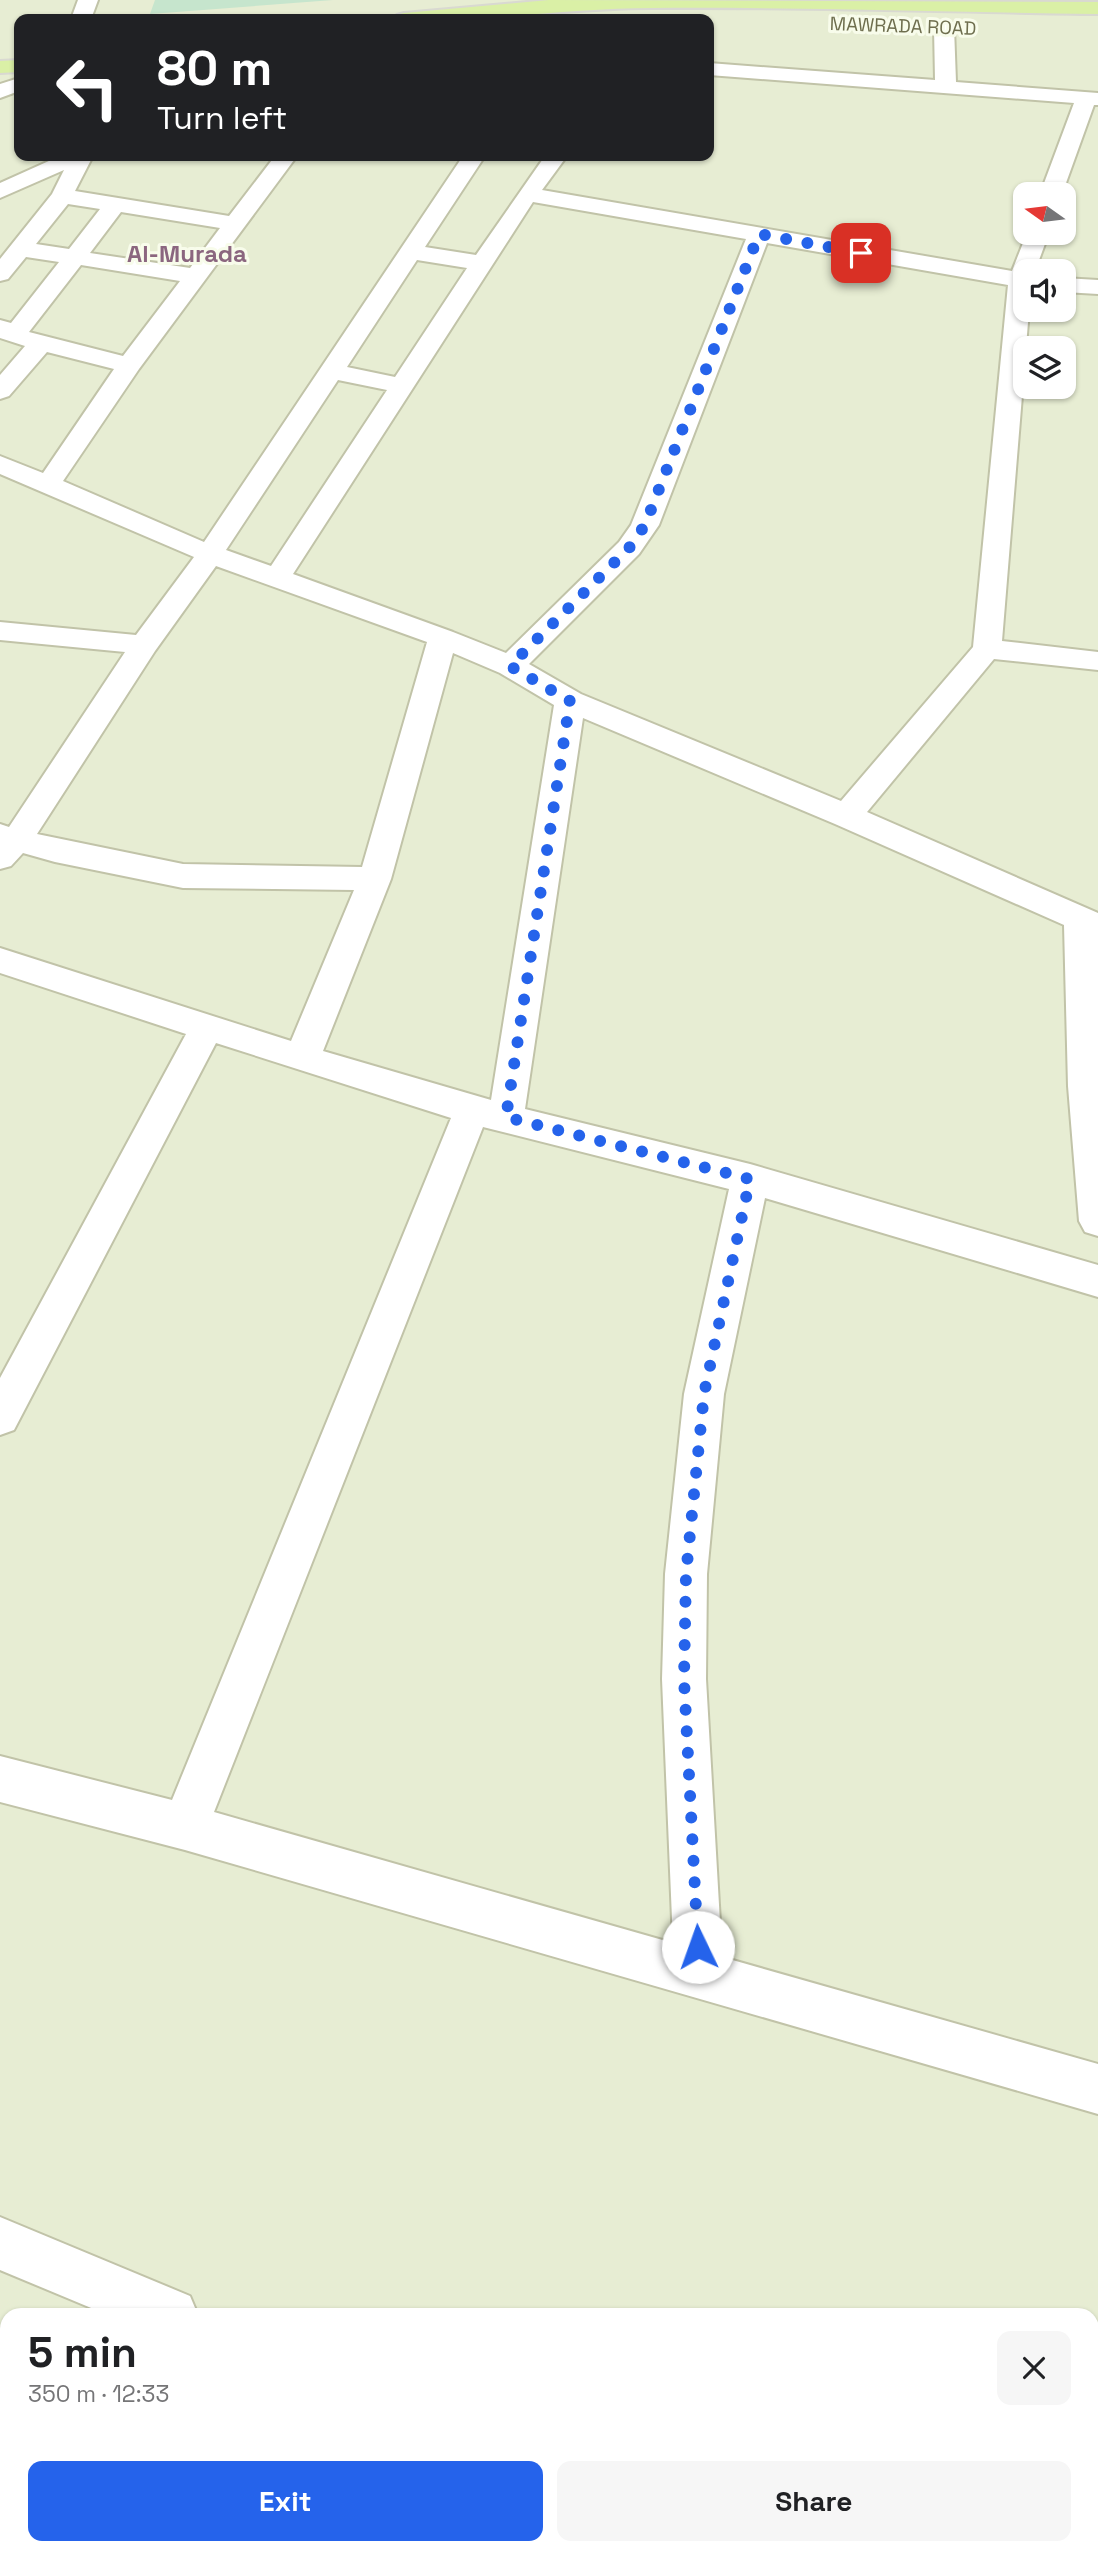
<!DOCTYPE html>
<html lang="en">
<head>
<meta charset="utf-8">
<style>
  body { margin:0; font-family:"Space Grotesk",sans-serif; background:#f6f6f6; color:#202124; height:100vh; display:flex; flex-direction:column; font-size:26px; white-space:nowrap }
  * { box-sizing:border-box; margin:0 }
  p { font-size:23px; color:#757577 }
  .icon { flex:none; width:38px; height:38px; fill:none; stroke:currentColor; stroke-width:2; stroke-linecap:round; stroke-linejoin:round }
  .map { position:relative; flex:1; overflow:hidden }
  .details { position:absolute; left:0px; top:2308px; width:1099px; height:247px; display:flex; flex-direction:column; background:#fff; border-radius:21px 21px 0 0; box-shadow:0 2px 5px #0004 }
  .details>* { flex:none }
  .top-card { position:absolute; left:14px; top:14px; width:700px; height:147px; border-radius:14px; box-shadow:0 2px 5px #0004; background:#202124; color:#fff; overflow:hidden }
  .needle { width:46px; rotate:284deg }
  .tools { position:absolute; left:1013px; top:182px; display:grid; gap:14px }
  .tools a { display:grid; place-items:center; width:63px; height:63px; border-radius:14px; background:#fff; box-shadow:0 2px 5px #0004; font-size:35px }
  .pin { position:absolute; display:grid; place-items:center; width:60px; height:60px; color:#fff; margin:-30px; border-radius:14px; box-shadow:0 4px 10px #0006 }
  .me { position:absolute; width:77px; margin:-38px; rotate:357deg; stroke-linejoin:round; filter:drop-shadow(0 0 5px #0008) }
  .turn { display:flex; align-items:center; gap:24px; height:147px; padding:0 28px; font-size:32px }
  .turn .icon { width:91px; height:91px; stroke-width:2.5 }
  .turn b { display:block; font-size:49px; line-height:60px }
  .round { display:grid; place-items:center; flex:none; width:74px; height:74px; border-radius:14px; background:#f6f6f6 }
  .head { display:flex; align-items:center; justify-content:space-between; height:119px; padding:0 28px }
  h1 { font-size:42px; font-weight:700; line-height:52px }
  .cta { display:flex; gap:14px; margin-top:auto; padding:14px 28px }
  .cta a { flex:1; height:80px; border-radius:14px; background:#2563eb; color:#fff; font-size:28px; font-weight:700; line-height:80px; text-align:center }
  .cta a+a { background:#f6f6f6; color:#202124 }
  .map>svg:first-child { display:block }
  .residential { fill:#e7edd3; fill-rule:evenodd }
  .green { fill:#c6e5cd }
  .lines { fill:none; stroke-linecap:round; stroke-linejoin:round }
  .street-casing { stroke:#c1c3a8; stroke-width:4 }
  .primary-casing { stroke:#d9d9d1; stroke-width:4 }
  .street { fill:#fff; fill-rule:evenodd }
  .primary { fill:#daf0a6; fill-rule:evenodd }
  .route { stroke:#2563eb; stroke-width:12; stroke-dasharray:0 21.6 }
  .labels { text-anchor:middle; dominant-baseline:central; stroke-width:6; stroke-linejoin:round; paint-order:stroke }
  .far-street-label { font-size:19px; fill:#6e6e4e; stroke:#f8fceb }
  .far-district-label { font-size:24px; font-weight:bold; fill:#8b667f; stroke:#f8fceb }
</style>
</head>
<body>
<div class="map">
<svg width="1098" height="2554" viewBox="0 0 1098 2554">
  <rect width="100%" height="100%" fill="#f4f9e5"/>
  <path class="residential" d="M 0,0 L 1098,0 L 1098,2554 L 0,2554 ZM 19,19 L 709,19 L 709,156 L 19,156 ZM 1026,194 L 1064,194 L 1064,233 L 1026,233 ZM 1026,271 L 1064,271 L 1064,310 L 1026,310 ZM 1026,348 L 1064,348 L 1064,387 L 1026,387 ZM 7,2315 L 1092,2315 L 1092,2548 L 7,2548 Z"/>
  <path class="green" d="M 155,0 L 333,0 L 150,14 Z"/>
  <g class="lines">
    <g class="street-casing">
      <path id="street" d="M 78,0 L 98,0 L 91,19 L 71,19 Z
        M 944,21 L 951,23 L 954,27 L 956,82 L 1098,93 L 1098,105 L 1094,105 L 1062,194 L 1040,194 L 1074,103 L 709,75 L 709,63 L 935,80 L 934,27 L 937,23 Z
        M 19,78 L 19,91 L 0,98 L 0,84 Z
        M 60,156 L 93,156 L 75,191 L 229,216 L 275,156 L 297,156 L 139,369 L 63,481 L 204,542 L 463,156 L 485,156 L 425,247 L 476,255 L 545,156 L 567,156 L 542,190 L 1012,271 L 1027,233 L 1049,233 L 1035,271 L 1026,271 L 1026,310 L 1029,310 L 1002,641 L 1098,652 L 1098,670 L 994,659 L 867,812 L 1098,913 L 1098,1236 L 1085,1232 L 1079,1221 L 1068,1086 L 1064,925 L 835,824 L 583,718 L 525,1109 L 750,1164 L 1098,1265 L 1098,1297 L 765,1198 L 724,1394 L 707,1574 L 706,1679 L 722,1957 L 1098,2064 L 1098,2114 L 185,1850 L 0,1802 L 0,1756 L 172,1800 L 451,1118 L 216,1043 L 14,1430 L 0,1435 L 0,1378 L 186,1034 L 0,973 L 0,948 L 291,1041 L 354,890 L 183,888 L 55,862 L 23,853 L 11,866 L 0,869 L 0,824 L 9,827 L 125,652 L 0,640 L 0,622 L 136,635 L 194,557 L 0,474 L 0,456 L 43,473 L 114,369 L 47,352 L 9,396 L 0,399 L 0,375 L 25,346 L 0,338 L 0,320 L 11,323 L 59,262 L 26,257 L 8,279 L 0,281 L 0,259 L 52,194 L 64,170 L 0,198 L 0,183 ZM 533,202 L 746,239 L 631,525 L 619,542 L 506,653 L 453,632 L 293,574 ZM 68,204 L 100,209 L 69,249 L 36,244 ZM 121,212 L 220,228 L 190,268 L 90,253 ZM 767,243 L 1008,285 L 973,647 L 841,801 L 581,694 L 529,664 L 639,554 L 659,525 ZM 417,260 L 467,268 L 395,377 L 347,367 ZM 81,265 L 180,281 L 123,356 L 29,332 ZM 338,380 L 387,390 L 271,566 L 226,550 ZM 216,566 L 427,642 L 362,867 L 183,864 L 37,834 L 155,651 ZM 453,653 L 500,673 L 554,705 L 491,1100 L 323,1051 L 391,879 ZM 483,1127 L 729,1189 L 684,1394 L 665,1574 L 662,1679 L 673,1943 L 214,1812 Z
        M 1064,278 L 1098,280 L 1098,294 L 1064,292 Z
        M 0,2217 L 190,2296 L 198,2315 L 108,2315 L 0,2270 Z
        M 694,2548 L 763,2548 L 766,2554 L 697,2554 Z"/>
    </g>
    <g class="primary-casing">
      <path id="primary" d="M 549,0 L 1098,2 L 1098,14 C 950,12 801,7 653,8 C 567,8 480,23 394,19 L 397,15 L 404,13 Z
        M 19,60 L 19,72 L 0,73 L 0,61 Z"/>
    </g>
    <use href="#street" class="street"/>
    <use href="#primary" class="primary"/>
  </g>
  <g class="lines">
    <path class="route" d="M 698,1947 L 684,1679 L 686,1574 L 704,1394 L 750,1179 L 506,1117 L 570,701 L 510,666 L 629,548 L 645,525 L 759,234 L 861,253"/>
  </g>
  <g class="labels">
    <g class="far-street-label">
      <text transform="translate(903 26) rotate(2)">MAWRADA ROAD</text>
    </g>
    <g class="far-district-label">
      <text x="187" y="253">Al-Murada</text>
    </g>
  </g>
</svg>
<div class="tools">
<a><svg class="needle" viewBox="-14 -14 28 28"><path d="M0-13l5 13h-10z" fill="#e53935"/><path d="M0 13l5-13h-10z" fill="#757577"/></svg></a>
<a><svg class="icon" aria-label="sound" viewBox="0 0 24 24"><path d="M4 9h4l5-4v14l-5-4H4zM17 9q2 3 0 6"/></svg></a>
<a><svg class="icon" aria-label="layers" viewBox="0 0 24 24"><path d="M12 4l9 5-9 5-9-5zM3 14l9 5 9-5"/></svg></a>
</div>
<div class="pin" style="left:861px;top:253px;background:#d93025"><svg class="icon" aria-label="arrive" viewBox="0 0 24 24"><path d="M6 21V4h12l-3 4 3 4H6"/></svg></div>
<svg class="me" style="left:698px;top:1947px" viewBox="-20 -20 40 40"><circle r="19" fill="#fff"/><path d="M0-13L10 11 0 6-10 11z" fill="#2563eb"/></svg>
<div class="top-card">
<div class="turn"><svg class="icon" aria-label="left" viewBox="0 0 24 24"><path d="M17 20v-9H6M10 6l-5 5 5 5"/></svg><div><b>80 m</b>Turn left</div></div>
</div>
<section class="details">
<div class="head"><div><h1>5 min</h1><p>350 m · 12:33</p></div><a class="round"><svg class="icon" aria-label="close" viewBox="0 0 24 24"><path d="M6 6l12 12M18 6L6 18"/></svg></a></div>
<div class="cta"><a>Exit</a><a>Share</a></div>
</section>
</div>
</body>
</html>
